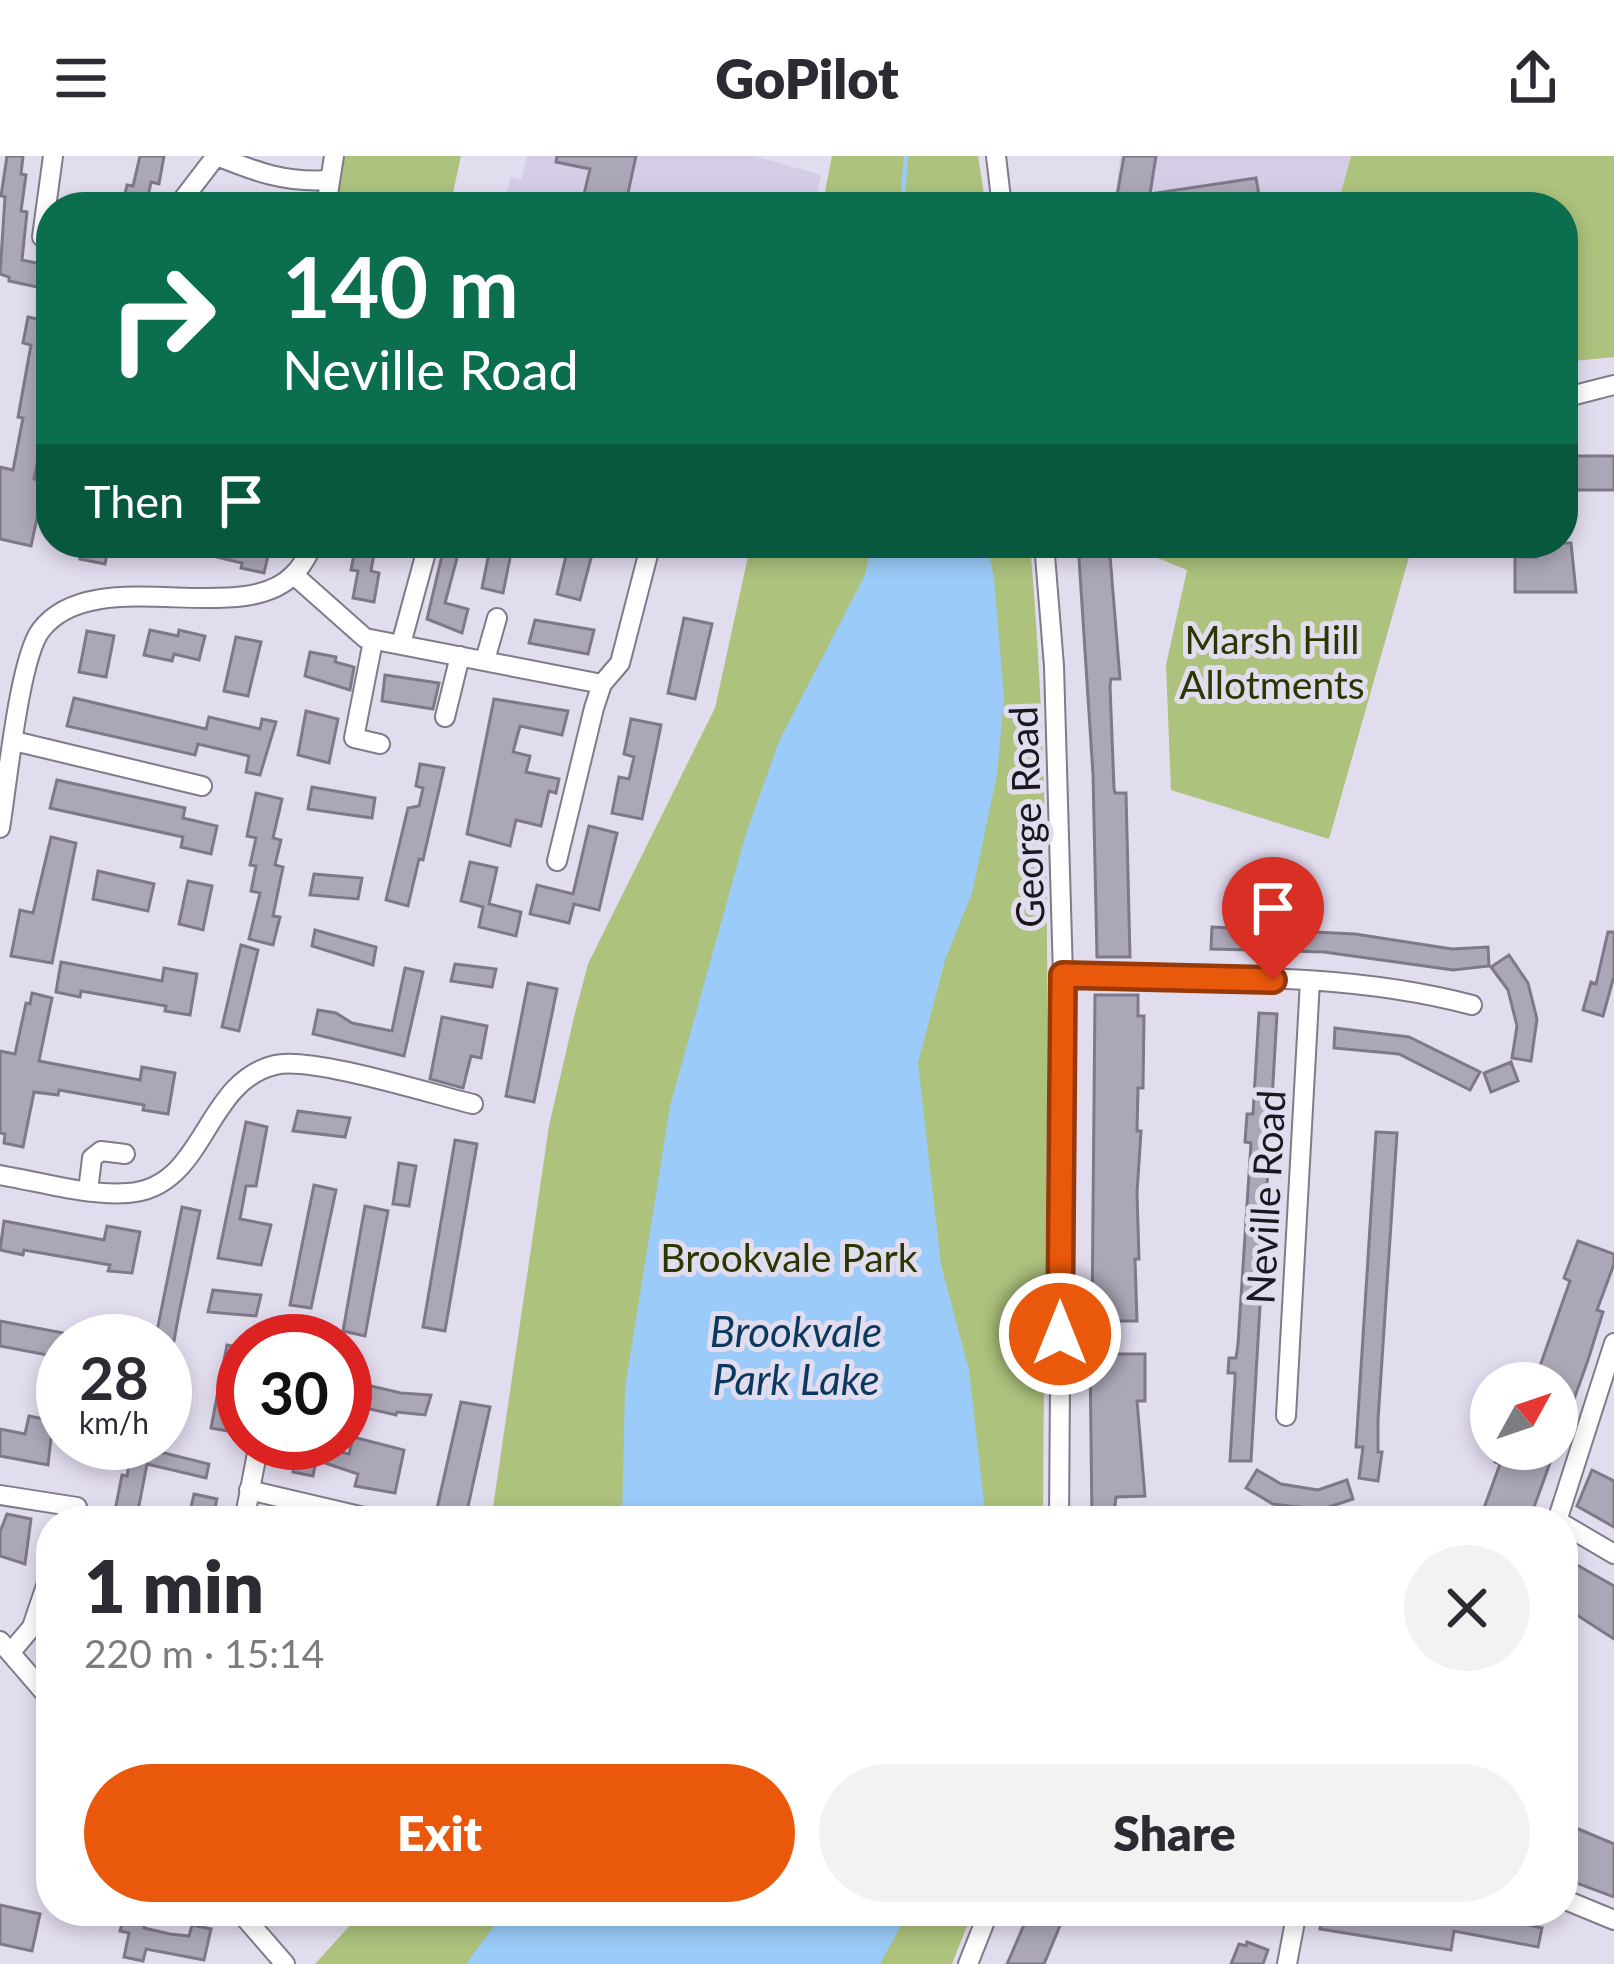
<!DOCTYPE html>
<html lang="en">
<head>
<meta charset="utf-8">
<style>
  body { margin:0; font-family:Lato,sans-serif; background:#f2f2f3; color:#2b2b33; height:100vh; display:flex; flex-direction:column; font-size:45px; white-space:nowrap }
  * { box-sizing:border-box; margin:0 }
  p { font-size:39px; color:#7c7c81 }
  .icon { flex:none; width:66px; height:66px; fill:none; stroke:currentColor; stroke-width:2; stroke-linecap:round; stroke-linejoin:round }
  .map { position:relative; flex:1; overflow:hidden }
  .sheet { position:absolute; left:36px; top:1350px; width:1542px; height:420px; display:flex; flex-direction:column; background:#fff; border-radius:48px; box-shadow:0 6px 18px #0003 }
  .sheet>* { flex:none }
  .hud { position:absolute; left:36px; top:36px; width:1542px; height:366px; border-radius:48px; box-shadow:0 6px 18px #0003; background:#0b6e4f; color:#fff; overflow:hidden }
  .needle { width:78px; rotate:50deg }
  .tools { position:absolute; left:1470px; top:1206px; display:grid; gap:24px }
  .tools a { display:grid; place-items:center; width:108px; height:108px; border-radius:50%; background:#fff; box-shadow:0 6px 18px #0003; font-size:60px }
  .speed { position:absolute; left:36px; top:1158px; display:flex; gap:24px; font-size:60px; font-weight:700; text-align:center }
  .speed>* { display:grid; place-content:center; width:156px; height:156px; border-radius:50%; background:#fff; box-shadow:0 6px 18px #0003; line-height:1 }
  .speed small { font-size:30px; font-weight:400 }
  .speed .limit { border:18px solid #d22; background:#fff; color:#111 }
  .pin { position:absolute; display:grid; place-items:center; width:102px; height:102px; color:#fff; margin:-123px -51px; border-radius:50% 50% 50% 0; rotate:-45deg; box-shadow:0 0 12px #0007 }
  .pin .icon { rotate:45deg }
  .me { position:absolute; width:132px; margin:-66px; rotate:0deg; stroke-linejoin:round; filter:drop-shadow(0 0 9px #0008) }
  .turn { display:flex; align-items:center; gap:42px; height:252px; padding:0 48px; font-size:54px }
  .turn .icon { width:156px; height:156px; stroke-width:2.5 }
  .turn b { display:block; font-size:84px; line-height:102px }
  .then { display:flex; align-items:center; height:114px; padding:0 48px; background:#0003; gap:24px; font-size:45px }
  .round { display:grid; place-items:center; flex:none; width:126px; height:126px; border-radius:63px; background:#f2f2f3 }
  .head { display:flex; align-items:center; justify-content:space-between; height:204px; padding:0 48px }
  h1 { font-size:72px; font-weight:800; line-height:90px }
  .button { display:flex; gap:24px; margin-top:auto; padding:24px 48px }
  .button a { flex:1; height:138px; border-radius:72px; background:#ea580c; color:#fff; font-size:48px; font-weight:800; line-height:138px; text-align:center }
  .button a+a { background:#f2f2f3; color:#2b2b33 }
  header { display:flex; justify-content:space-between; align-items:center; height:156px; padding:0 48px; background:#fff; font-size:54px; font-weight:800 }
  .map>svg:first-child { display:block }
  .built { fill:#d5cde6 }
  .green { fill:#acc27d }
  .water { fill:#9bcbf9 }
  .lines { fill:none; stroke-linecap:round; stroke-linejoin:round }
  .stream { stroke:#9bcbf9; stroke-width:4.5 }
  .building { fill:#aca7b8; stroke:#7e7888; stroke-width:3 }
  .minor-casing { stroke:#807a8b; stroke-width:22 }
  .minor { stroke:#fff; stroke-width:18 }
  .route-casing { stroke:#983908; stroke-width:30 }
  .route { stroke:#ea580c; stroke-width:21 }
  .labels { text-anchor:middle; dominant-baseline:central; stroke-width:10; stroke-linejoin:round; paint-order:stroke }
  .park-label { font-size:39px; fill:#2a3700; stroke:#e2dcef }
  .street-label { font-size:39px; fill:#1a181e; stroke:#e2dcef }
  .water-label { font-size:42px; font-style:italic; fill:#0b395d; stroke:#e2dcef }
</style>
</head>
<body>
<header><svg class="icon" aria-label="menu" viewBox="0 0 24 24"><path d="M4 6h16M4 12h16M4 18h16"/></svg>GoPilot<svg class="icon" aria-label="share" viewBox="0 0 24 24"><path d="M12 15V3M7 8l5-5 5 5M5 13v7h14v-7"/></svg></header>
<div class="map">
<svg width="1614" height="1808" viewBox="0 0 1614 1808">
  <rect width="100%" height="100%" fill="#e2dcef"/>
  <path class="built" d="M 527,0 L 754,0 L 821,19 L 814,51 L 502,51 L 511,21 L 521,24 Z
    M 1120,0 L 1351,0 L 1337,51 L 1019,51 L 1116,37 Z"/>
  <path class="green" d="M 344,0 L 461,0 L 451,46 L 470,51 L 335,51 Z
    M 832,0 L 978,0 L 986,51 L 822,51 Z
    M 1351,0 L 1614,0 L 1614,201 L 1563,206 L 1563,51 L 1337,51 Z
    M 751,387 L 1030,387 C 1058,712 1044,1039 1043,1365 L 491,1365 L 549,970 L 574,861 L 588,808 L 715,552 Z
    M 1161,387 L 1413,387 L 1329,683 L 1171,634 L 1166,509 L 1187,414 L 1155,401 Z
    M 363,1755 L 973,1755 L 952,1808 L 315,1808 Z"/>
  <path class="water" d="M 872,387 L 987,387 L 994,422 L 1004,541 L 997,619 L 972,737 L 945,804 L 918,907 L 941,1109 L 969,1214 L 986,1365 L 622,1365 L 625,1232 L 670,950 L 745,681 L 779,585 L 865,419 Z
    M 505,1755 L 909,1755 L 880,1808 L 466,1808 Z"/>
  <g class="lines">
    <path class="stream" d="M 902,51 L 906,0"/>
  </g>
  <path class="building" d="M 7,0 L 23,0 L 21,18 L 26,19 L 21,55 L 27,56 L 22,104 L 51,110 L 51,134 L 9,125 L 9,121 L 0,118 L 5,41 L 1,40 Z
    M 140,0 L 164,0 L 159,28 L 151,26 L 146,51 L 122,51 L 127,29 L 133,30 Z
    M 557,0 L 636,0 L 625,51 L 581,51 L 590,13 L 556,6 Z
    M 1124,0 L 1156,0 L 1150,38 L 1256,22 L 1261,51 L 1232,51 L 1231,46 L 1199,51 L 1115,51 Z
    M 28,161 L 51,166 L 44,202 L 51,203 L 51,208 L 39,273 L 44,273 L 34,323 L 45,326 L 31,390 L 0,383 L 0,311 L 13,314 L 23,262 L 18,261 L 31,189 L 23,187 Z
    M 1563,300 L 1614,300 L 1614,334 L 1563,334 Z
    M 83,387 L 109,387 L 105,408 L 80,403 Z
    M 180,387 L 271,387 L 264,417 L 241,412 L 242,407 L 180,392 Z
    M 356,387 L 376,387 L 371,415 L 379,417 L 374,446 L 353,442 L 358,415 L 351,414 Z
    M 445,387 L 461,387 L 445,447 L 468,453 L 462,477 L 427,463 Z
    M 491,387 L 513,387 L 503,437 L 482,432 Z
    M 569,387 L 595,387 L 580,444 L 557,438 Z
    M 1078,387 L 1109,387 L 1120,523 L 1111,523 L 1110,530 L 1114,632 L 1115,637 L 1126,637 L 1130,801 L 1097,801 L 1093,618 Z
    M 1537,387 L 1571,387 L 1576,436 L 1515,436 L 1515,401 L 1537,401 Z
    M 684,462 L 712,468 L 695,543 L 668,537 Z
    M 535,464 L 594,474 L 588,498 L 529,487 Z
    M 150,474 L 178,480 L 179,474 L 205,480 L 199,504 L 174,498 L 172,505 L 144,499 Z
    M 87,475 L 114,480 L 106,521 L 79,516 Z
    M 236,481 L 261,486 L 248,540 L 224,535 Z
    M 310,496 L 336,501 L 335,506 L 354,511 L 350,534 L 305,520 Z
    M 385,519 L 439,527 L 433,553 L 382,545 Z
    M 74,542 L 206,573 L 209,561 L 260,573 L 262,563 L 276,566 L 260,619 L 246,616 L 249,600 L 198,588 L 195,599 L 67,570 Z
    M 494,543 L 568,555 L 562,579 L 520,570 L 513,596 L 530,600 L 526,616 L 559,623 L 556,637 L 549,635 L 541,670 L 516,664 L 510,690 L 467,678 Z
    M 306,555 L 338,563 L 329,607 L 298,599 Z
    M 631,563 L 661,569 L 642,663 L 612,657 L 619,621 L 629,623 L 634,601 L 624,598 Z
    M 420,608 L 444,612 L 423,704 L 419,703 L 408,750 L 386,744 L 408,652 L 419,650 L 423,632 L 416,630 Z
    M 57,624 L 185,652 L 183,662 L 217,670 L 211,698 L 181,691 L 183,681 L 50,652 Z
    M 312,631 L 375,642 L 372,662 L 308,653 Z
    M 256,637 L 282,643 L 273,682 L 281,684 L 275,709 L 283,711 L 273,760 L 280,761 L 273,789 L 249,783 L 260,737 L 251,735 L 256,710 L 250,709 L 256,682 L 247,680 Z
    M 589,670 L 617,677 L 599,754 L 574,748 L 569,767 L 530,758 L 537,729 L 573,738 Z
    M 51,681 L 76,687 L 52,807 L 11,800 L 20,754 L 33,757 Z
    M 470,706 L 497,712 L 489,748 L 521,756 L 516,780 L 479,771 L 483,751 L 461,745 Z
    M 98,715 L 154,728 L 148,755 L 93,743 Z
    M 314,718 L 362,722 L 358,743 L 310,739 Z
    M 188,725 L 212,730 L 203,774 L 179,768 Z
    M 1212,771 L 1355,778 L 1452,793 L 1488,791 L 1489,810 L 1453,814 L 1324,796 L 1211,793 Z
    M 315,774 L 376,791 L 373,809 L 312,790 Z
    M 1608,776 L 1614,776 L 1614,820 L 1603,860 L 1583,854 L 1591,826 L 1596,828 Z
    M 241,789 L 258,794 L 239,875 L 222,871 Z
    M 1509,799 L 1528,827 L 1537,863 L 1531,905 L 1512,902 L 1517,870 L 1508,834 L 1491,811 Z
    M 61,806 L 162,825 L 164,812 L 197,818 L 190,859 L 165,855 L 166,850 L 81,835 L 80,841 L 56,836 Z
    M 455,808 L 496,813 L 492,831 L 451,825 Z
    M 405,812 L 423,816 L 404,900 L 313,878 L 318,854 L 336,857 L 352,867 L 392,875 Z
    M 528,827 L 557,833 L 534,946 L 506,940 Z
    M 32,837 L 52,842 L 39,905 L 140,924 L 142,911 L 175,917 L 168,958 L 143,954 L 144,949 L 59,934 L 58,939 L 34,936 L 23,991 L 4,987 L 5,978 L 0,977 L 0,895 L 15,898 L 26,847 L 30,848 Z
    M 1095,839 L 1138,839 L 1138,860 L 1144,860 L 1143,932 L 1138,932 L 1137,975 L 1141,975 L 1137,1037 L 1139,1103 L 1135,1103 L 1137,1165 L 1092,1165 Z
    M 1259,857 L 1277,858 L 1251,1305 L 1230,1305 L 1235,1224 L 1235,1217 L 1228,1217 L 1229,1202 L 1236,1202 L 1238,1188 L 1251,987 L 1245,986 L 1247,958 L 1253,958 Z
    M 442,861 L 487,870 L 481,902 L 471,900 L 463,932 L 430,923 Z
    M 1335,872 L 1409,881 L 1480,916 L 1470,934 L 1399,898 L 1334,892 Z
    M 1511,906 L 1518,925 L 1491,936 L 1484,917 Z
    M 298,955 L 350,962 L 345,981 L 293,975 Z
    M 246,966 L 267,971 L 256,1030 L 246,1030 L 240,1063 L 271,1069 L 261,1109 L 218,1102 Z
    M 1376,976 L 1397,977 L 1378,1264 L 1378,1296 L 1382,1296 L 1378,1325 L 1359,1322 L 1363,1291 L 1356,1291 Z
    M 455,984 L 477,988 L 445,1175 L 423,1171 Z
    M 399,1007 L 416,1010 L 409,1050 L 393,1048 Z
    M 314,1029 L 336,1034 L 311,1152 L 290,1149 Z
    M 365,1050 L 388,1055 L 365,1180 L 343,1175 Z
    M 182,1051 L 200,1055 L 179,1157 L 174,1185 L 155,1185 Z
    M 4,1065 L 104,1084 L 107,1070 L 140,1076 L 132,1117 L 108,1115 L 110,1109 L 24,1094 L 23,1099 L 0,1094 Z
    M 1578,1085 L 1614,1098 L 1614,1108 L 1597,1154 L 1603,1156 L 1588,1204 L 1559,1285 L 1557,1227 L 1534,1227 L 1570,1125 L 1564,1122 Z
    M 213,1134 L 261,1139 L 256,1160 L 208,1156 Z
    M 0,1165 L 63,1177 L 63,1202 L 0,1190 Z
    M 86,1168 L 143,1178 L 143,1185 L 83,1185 Z
    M 227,1189 L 243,1192 L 243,1228 L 233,1276 L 211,1272 Z
    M 1090,1198 L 1145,1198 L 1145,1245 L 1137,1245 L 1145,1340 L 1116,1341 L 1113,1365 L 1092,1365 Z
    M 345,1224 L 401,1237 L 431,1239 L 425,1259 L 397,1256 L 396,1259 L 361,1251 L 362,1247 L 345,1241 Z
    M 461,1246 L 490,1251 L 465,1364 L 436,1357 Z
    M 29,1260 L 53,1265 L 48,1309 L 0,1300 L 0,1273 L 25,1278 Z
    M 353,1281 L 404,1294 L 395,1337 L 355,1330 L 358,1318 L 316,1304 L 313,1320 L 293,1316 L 295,1297 L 285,1293 L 286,1287 L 319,1287 L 318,1291 L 349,1298 Z
    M 133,1287 L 154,1287 L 152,1294 L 209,1308 L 206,1322 L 147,1308 L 136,1365 L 113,1365 L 122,1319 L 127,1320 Z
    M 1500,1293 L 1555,1293 L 1529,1365 L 1487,1362 L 1490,1355 L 1484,1352 L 1500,1308 L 1495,1306 Z
    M 1257,1314 L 1281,1328 L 1318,1334 L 1347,1324 L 1353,1343 L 1320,1354 L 1273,1348 L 1246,1332 Z
    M 1592,1314 L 1614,1325 L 1614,1371 L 1577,1350 Z
    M 194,1338 L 217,1343 L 212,1365 L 188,1365 Z
    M 7,1358 L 31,1363 L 25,1408 L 0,1400 L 0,1376 Z
    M 1563,1401 L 1614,1430 L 1614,1483 L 1563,1450 Z
    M 1576,1672 L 1614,1688 L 1614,1741 L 1563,1722 L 1563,1694 L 1567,1695 Z
    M 0,1749 L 40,1758 L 32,1795 L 0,1788 Z
    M 125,1755 L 147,1757 L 144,1772 L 170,1778 L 189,1780 L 192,1769 L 211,1773 L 204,1804 L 146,1793 L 143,1805 L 124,1801 L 129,1777 L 120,1775 Z
    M 1030,1755 L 1054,1755 L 1064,1760 L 1044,1808 L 1007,1808 Z
    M 1323,1755 L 1461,1755 L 1542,1772 L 1538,1791 L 1454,1775 L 1451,1794 L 1320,1773 Z
    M 1247,1786 L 1268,1794 L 1263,1808 L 1231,1808 L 1239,1788 L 1246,1790 Z"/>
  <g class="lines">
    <g class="minor-casing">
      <path id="minor" d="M 217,0 C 256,16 286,27 329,24
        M 996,0 L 1002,51
        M 177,51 L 216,0
        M 326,51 L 334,0
        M 51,82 L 42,81 L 53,0
        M 1563,242 L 1614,229
        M 1044,387 L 1054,510 L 1063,819 L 1059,1365
        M 294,419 L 365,482 L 602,528
        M 373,485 L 354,582 L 380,588
        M 401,488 L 425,400
        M 485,504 L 497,462
        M 445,561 L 460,500
        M 14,585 L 202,630
        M 0,672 C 7,631 19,502 41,474 C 94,405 242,474 294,418 C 303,410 308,398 314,387
        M 557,705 L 594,552 L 602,528 L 620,507 L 651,387
        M 1063,819 C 1198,822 1340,814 1472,849
        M 0,1019 C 41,1026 86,1040 128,1037 C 206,1032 203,926 275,909 C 311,900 431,938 473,948
        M 88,1035 L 92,1002 L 101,995 L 125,998
        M 1286,1260 L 1310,825
        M 249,1334 L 381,1365
        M 0,1339 L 77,1351 L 73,1365
        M 244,1365 L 259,1287
        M 1557,1365 L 1614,1187
        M 1563,1368 L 1614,1398
        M 0,1485 L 51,1544
        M 11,1496 L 32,1471 L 51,1415
        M 1563,1743 L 1614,1764
        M 239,1755 L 285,1808
        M 968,1808 L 989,1755
        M 1287,1808 L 1297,1755"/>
    </g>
    <use href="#minor" class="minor"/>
  </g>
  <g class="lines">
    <g class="route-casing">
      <path id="route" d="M 1060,1178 L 1063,819 L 1273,824"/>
    </g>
    <use href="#route" class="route"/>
  </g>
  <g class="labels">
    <g class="park-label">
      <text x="1272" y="483">Marsh Hill<tspan x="1272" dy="45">Allotments</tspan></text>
      <text x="789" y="1101">Brookvale Park</text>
    </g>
    <g class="street-label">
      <text transform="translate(1026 661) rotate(-92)">George Road</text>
      <text transform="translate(1265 1041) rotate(-87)">Neville Road</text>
    </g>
    <g class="water-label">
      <text x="796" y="1175">Brookvale<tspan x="796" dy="48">Park Lake</tspan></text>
    </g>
  </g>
</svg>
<div class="tools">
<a><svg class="needle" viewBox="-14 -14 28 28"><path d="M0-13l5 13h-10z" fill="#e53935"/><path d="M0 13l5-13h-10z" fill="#7c7c81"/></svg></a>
</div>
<div class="speed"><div>28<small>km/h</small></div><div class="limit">30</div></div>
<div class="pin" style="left:1273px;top:824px;background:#d93025"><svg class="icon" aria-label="arrive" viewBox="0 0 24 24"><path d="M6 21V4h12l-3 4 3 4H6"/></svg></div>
<svg class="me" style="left:1060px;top:1178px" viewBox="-20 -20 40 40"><circle r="17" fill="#ea580c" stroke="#fff" stroke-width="3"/><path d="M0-11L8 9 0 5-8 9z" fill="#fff"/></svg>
<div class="hud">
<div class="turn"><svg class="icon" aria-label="right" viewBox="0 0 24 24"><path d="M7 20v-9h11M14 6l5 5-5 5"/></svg><div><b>140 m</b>Neville Road</div></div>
<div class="then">Then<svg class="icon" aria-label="arrive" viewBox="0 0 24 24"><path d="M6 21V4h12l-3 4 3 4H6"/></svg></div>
</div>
<section class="sheet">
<div class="head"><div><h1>1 min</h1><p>220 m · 15:14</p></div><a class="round"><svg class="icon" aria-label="close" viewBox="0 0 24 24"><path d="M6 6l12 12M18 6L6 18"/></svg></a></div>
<div class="button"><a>Exit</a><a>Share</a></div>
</section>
</div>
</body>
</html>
